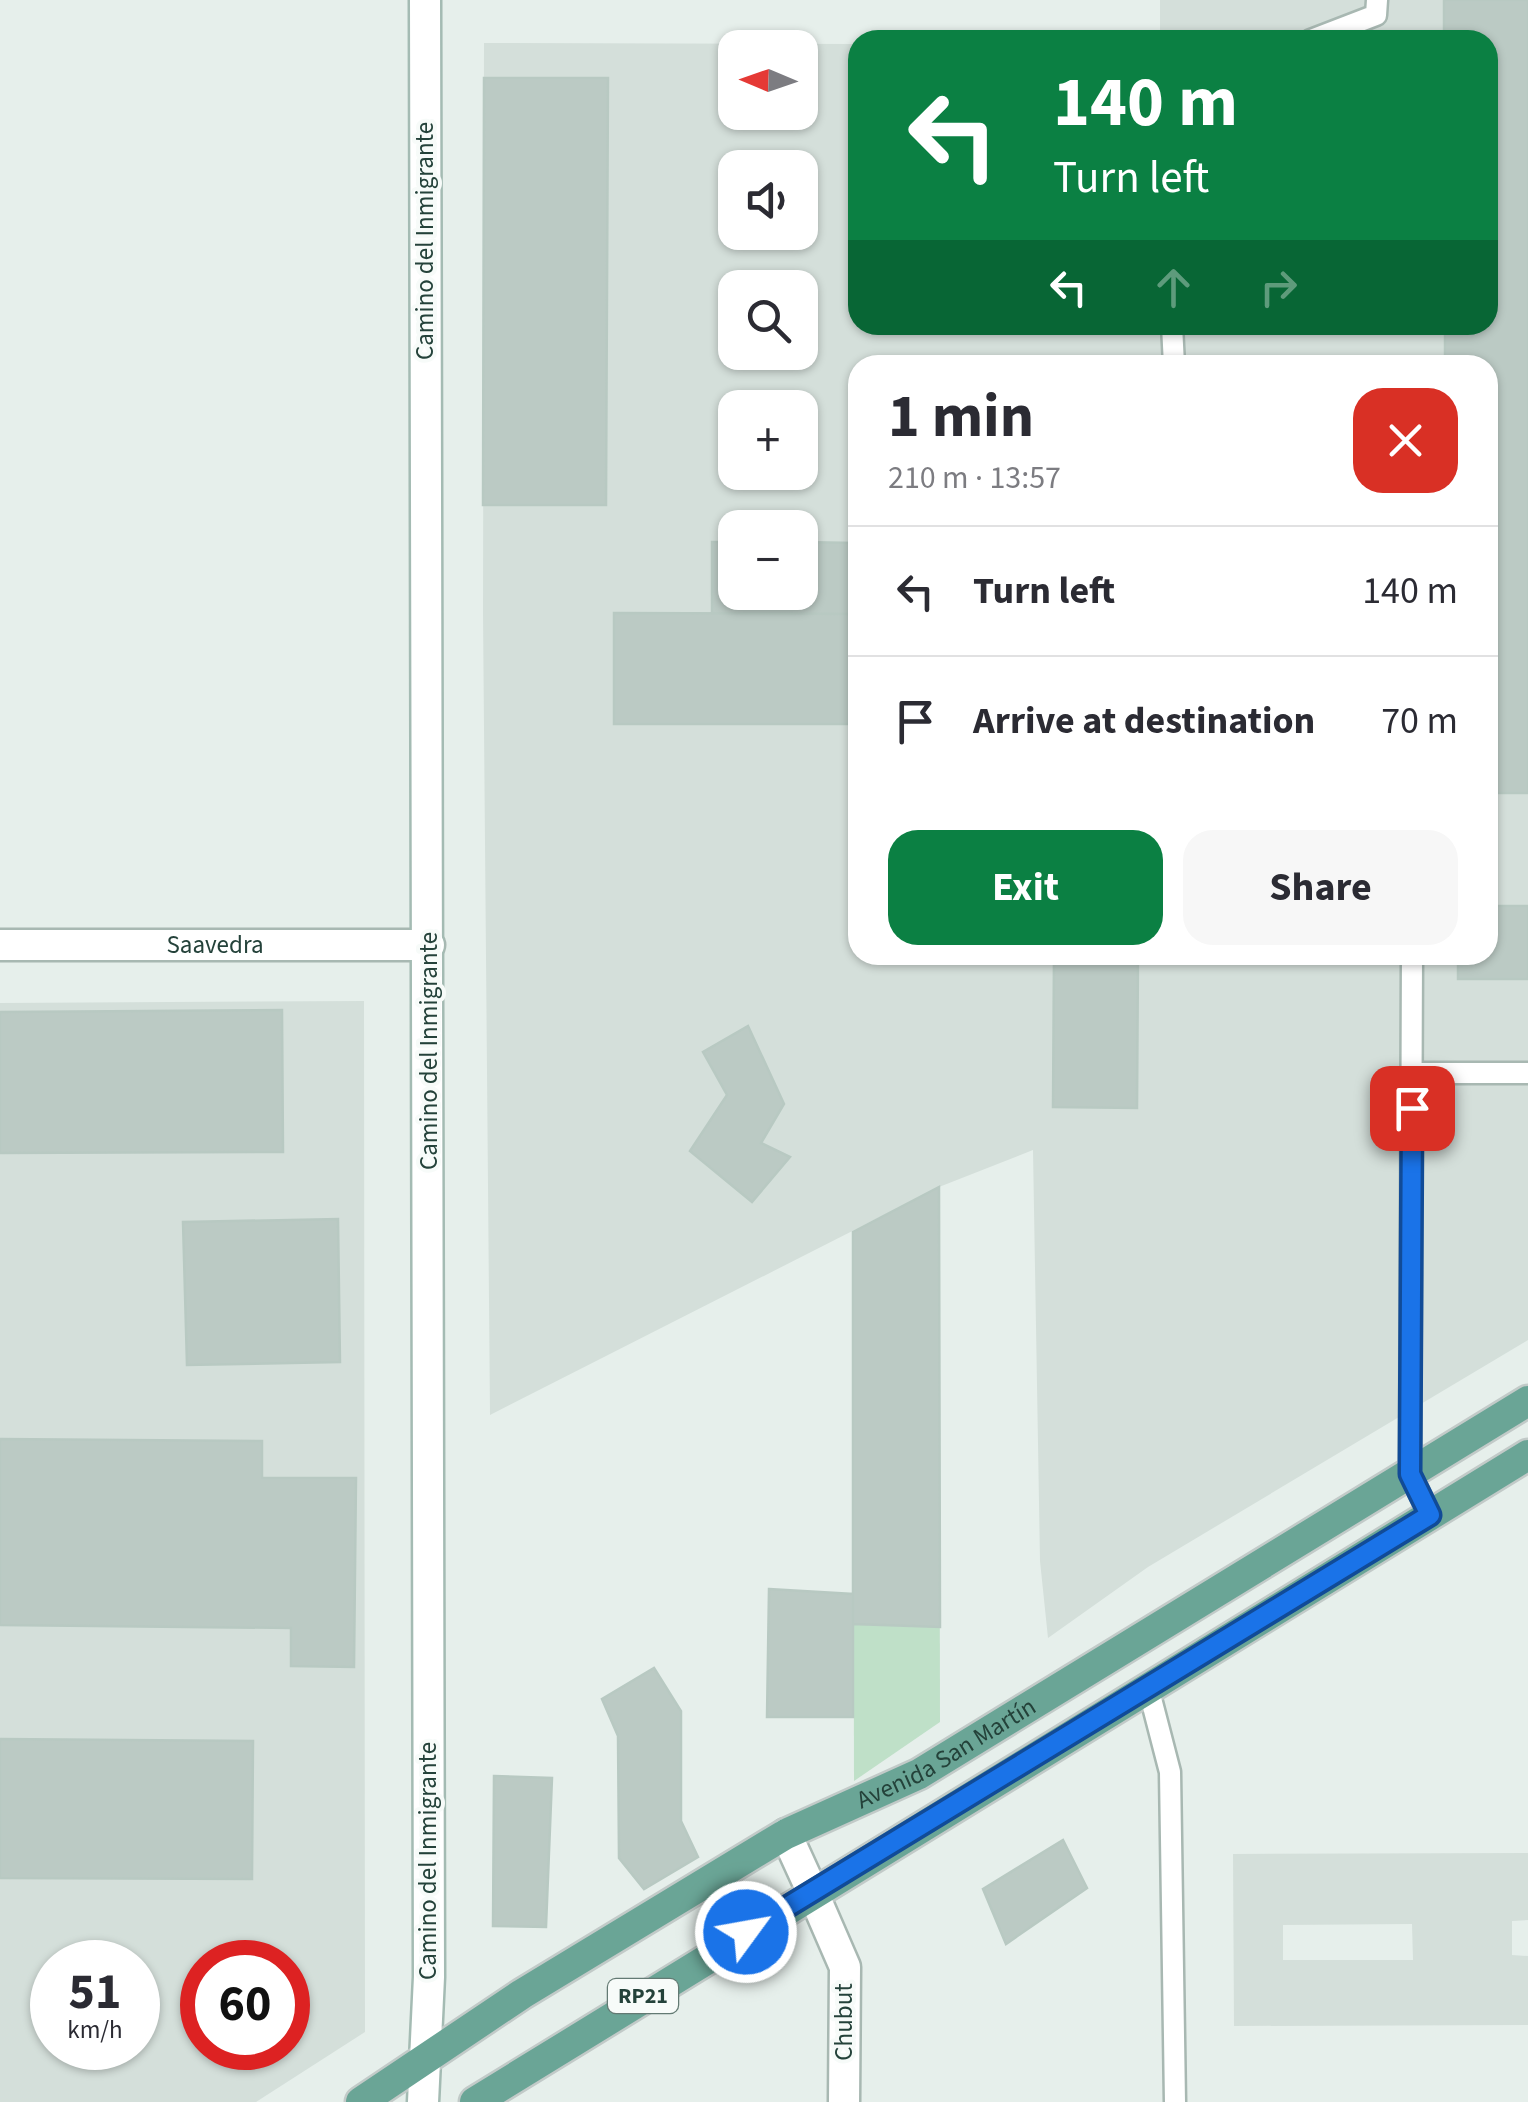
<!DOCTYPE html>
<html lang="en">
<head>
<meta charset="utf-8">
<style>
  body { margin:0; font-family:"Source Sans 3",sans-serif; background:#f7f7f7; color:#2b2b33; height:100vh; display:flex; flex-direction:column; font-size:38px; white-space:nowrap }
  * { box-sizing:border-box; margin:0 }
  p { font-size:32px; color:#7c7c81 }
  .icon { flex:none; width:55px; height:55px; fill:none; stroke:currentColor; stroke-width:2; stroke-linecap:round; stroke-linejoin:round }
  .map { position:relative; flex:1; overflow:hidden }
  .sheet { position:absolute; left:848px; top:355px; width:650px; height:610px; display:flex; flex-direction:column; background:#fff; border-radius:30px; box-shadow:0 2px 8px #0004 }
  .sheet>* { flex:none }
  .hud { position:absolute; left:848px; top:30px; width:650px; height:305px; border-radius:30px; box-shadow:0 2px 8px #0004; background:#0b8043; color:#fff; overflow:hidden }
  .needle { width:65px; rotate:272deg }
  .buttons { position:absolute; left:718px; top:30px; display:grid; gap:20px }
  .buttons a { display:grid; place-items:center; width:100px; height:100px; border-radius:20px; background:#fff; box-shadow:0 2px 8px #0004; font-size:50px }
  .speed { position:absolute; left:30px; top:1940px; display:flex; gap:20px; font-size:50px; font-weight:700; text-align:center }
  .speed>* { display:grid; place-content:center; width:130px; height:130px; border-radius:50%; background:#fff; box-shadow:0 2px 8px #0004; line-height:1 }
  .speed small { font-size:25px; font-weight:400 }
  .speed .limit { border:15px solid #d22; background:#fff; color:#111 }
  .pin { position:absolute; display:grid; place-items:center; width:85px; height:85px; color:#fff; margin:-42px; border-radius:20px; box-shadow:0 5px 15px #0006 }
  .me { position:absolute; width:110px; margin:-55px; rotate:58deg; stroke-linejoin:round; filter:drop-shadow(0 0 8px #0008) }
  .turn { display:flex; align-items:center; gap:35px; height:210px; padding:0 40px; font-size:45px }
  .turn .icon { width:130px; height:130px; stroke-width:2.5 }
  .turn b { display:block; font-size:70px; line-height:85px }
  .lanes { display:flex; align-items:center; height:95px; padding:0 40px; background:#0003; justify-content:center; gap:50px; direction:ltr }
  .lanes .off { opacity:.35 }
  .round { display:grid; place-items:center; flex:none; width:105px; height:105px; border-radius:30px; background:#f7f7f7 }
  .head { display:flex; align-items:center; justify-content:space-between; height:170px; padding:0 40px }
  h1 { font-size:60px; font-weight:700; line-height:75px }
  .button { display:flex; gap:20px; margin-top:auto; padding:20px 40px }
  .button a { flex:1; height:115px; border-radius:30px; background:#0b8043; color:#fff; font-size:40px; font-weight:700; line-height:115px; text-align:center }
  .button a+a { background:#f7f7f7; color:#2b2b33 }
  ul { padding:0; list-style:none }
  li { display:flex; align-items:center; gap:30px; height:130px; padding:0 40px; border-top:2px solid #e1e1e2 }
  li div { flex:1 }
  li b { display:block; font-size:38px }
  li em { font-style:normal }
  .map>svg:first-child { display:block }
  .built { fill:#d4dfda; fill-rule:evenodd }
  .green { fill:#bfe0c8 }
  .building { fill:#bbcac4; stroke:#b8c9c2; stroke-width:2.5 }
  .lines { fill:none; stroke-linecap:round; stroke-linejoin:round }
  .service-casing { stroke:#a8b8b2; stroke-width:25 }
  .minor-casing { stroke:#a8b8b2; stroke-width:35 }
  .tertiary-casing { stroke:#a8b8b2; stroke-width:35 }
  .secondary-casing { stroke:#a4bbb3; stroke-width:35 }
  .primary-casing { stroke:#c2cac8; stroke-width:35 }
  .service { stroke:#fff; stroke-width:20 }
  .minor { stroke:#fff; stroke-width:30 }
  .tertiary { stroke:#fff; stroke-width:30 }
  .secondary { stroke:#fff; stroke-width:30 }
  .primary { stroke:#6aa596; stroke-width:30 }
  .route-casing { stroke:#114b97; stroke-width:25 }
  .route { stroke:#1a73e8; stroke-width:18 }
  .labels { text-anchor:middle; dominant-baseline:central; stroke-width:8; stroke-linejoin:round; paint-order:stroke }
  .shield { fill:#f7fbf9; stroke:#637a73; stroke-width:2.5 }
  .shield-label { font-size:22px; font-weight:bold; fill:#24423a }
  .street-label { font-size:25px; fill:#24423a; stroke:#f7fbf9 }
</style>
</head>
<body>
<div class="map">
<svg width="1528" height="2102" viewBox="0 0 1528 2102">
  <rect width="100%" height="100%" fill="#e6efeb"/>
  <path class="built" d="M 1160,0 L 1528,0 L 1528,1340 L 1148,1567 L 1048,1638 L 1040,1561 L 1033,1150 L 939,1187 L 490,1415 L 483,613 L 484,43 L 857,44 L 858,325 L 1488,325 L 1488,40 L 1160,40 ZM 735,48 L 800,48 L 800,112 L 735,112 ZM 735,168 L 800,168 L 800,232 L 735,232 ZM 735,288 L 800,288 L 800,352 L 735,352 ZM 858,365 L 1488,365 L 1488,955 L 858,955 ZM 735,408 L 800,408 L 800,472 L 735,472 ZM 735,528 L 800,528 L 800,592 L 735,592 Z
    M 364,1001 L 365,2032 L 256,2102 L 0,2102 L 0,1003 ZM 52,1962 L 138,1962 L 138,2048 L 52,2048 ZM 202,1962 L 288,1962 L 288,2048 L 202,2048 Z
    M 1528,1853 L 1528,1920 L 1512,1921 L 1512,1955 L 1528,1956 L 1528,2025 L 1234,2026 L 1233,1854 ZM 1283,1925 L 1412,1924 L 1413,1960 L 1283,1960 Z"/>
  <path class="green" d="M 939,1187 L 940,1722 L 854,1781 L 853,1232 Z"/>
  <path class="building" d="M 1444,0 L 1528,0 L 1528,793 L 1488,793 L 1488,365 L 1445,365 L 1445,325 L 1488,325 L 1488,40 L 1444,40 Z
    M 484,78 L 608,78 L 606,505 L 483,505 Z
    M 712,542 L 735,542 L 735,592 L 800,592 L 800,542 L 855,543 L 854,614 L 712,613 Z
    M 614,613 L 858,614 L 858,724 L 614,724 Z
    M 1488,906 L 1528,906 L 1528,979 L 1458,979 L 1458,955 L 1488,955 Z
    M 1054,955 L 1138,955 L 1137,1108 L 1053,1107 Z
    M 282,1010 L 283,1152 L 0,1153 L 0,1012 Z
    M 748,1026 L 784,1104 L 761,1143 L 790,1157 L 752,1202 L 690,1151 L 727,1095 L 703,1052 Z
    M 939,1187 L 940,1627 L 853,1624 L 853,1232 Z
    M 338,1219 L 340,1362 L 187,1365 L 183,1222 Z
    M 0,1439 L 262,1441 L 262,1478 L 356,1478 L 354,1667 L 291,1666 L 291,1628 L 0,1625 Z
    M 769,1589 L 853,1594 L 853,1717 L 767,1717 Z
    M 654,1668 L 681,1711 L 681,1821 L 698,1857 L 644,1889 L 619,1858 L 618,1736 L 602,1699 Z
    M 0,1739 L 253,1741 L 252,1879 L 0,1878 Z
    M 494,1776 L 552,1778 L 546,1927 L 493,1926 Z
    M 1063,1840 L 1087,1888 L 1006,1944 L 983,1889 Z"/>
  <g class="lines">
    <g class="service-casing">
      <path id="service" d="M 1311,40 L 1376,15 L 1377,0
        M 1172,325 L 1174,365
        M 1412,955 L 1410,1474 L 1430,1515
        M 1413,1073 L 1528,1073
        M 1148,1687 L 1170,1772 L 1175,2102"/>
    </g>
    <g class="minor-casing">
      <g id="minor">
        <path id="s1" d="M 0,945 L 429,945"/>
        <path d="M 786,1834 L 812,1891"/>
      </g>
    </g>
    <g class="tertiary-casing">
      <path id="tertiary" d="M 812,1891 L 845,1967 L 844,2102"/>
    </g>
    <g class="secondary-casing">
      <path id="secondary" d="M 423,2102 L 429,1977 L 425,0"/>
    </g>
    <g class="primary-casing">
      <g id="primary">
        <path id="s2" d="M 361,2102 L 522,1994 L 786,1834 L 919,1774 L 1528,1401"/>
        <path d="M 475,2102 L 1528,1455"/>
      </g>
    </g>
    <use href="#service" class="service"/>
    <use href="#minor" class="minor"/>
    <use href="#tertiary" class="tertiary"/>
    <use href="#secondary" class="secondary"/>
    <use href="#primary" class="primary"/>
  </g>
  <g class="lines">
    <g class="route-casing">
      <path id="route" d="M 746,1932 L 1430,1515 L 1410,1474 L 1412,1108"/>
    </g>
    <use href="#route" class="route"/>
  </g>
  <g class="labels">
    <rect class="shield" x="608" y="1979" width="70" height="34" rx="8"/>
    <g class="shield-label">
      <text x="643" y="1996">RP21</text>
    </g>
    <g class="street-label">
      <text transform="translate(425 241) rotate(-90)">Camino del Inmigrante</text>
      <text stroke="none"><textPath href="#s1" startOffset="215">Saavedra</textPath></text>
      <text transform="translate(429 1051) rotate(-90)">Camino del Inmigrante</text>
      <text stroke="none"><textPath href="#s2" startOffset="682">Avenida San Martín</textPath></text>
      <text transform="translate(428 1861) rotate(-90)">Camino del Inmigrante</text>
      <text transform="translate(844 2022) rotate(-90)">Chubut</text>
    </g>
  </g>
</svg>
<div class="buttons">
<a><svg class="needle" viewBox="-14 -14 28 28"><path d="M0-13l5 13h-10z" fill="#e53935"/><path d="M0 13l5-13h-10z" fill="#7c7c81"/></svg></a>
<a><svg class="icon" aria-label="sound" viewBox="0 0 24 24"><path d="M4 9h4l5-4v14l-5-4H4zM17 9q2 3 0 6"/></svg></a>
<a><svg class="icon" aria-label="search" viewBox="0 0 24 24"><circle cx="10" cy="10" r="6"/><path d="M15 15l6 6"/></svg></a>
<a>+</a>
<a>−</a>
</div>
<div class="speed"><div>51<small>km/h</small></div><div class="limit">60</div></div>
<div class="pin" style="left:1412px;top:1108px;background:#d93025"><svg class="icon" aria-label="arrive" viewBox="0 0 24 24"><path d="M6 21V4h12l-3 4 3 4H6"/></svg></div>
<svg class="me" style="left:746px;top:1932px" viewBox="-20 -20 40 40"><circle r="17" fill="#1a73e8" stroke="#fff" stroke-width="3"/><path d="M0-11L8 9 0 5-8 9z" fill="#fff"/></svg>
<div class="hud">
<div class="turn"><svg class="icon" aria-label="left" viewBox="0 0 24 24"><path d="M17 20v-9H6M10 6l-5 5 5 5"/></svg><div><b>140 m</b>Turn left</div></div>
<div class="lanes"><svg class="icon" aria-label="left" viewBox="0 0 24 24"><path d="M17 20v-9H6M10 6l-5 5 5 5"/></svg><svg class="icon off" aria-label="ahead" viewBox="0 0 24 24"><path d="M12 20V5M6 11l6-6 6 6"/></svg><svg class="icon off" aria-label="right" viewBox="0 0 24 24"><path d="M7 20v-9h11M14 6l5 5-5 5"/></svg></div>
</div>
<section class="sheet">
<div class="head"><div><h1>1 min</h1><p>210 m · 13:57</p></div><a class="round" style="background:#d93025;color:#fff"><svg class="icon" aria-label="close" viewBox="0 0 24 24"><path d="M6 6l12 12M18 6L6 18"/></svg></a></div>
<ul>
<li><svg class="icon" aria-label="left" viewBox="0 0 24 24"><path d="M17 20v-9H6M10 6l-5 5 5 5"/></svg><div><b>Turn left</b></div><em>140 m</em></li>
<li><svg class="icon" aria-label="arrive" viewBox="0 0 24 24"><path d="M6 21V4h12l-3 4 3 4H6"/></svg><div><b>Arrive at destination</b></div><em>70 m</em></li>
</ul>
<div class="button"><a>Exit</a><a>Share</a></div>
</section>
</div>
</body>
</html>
